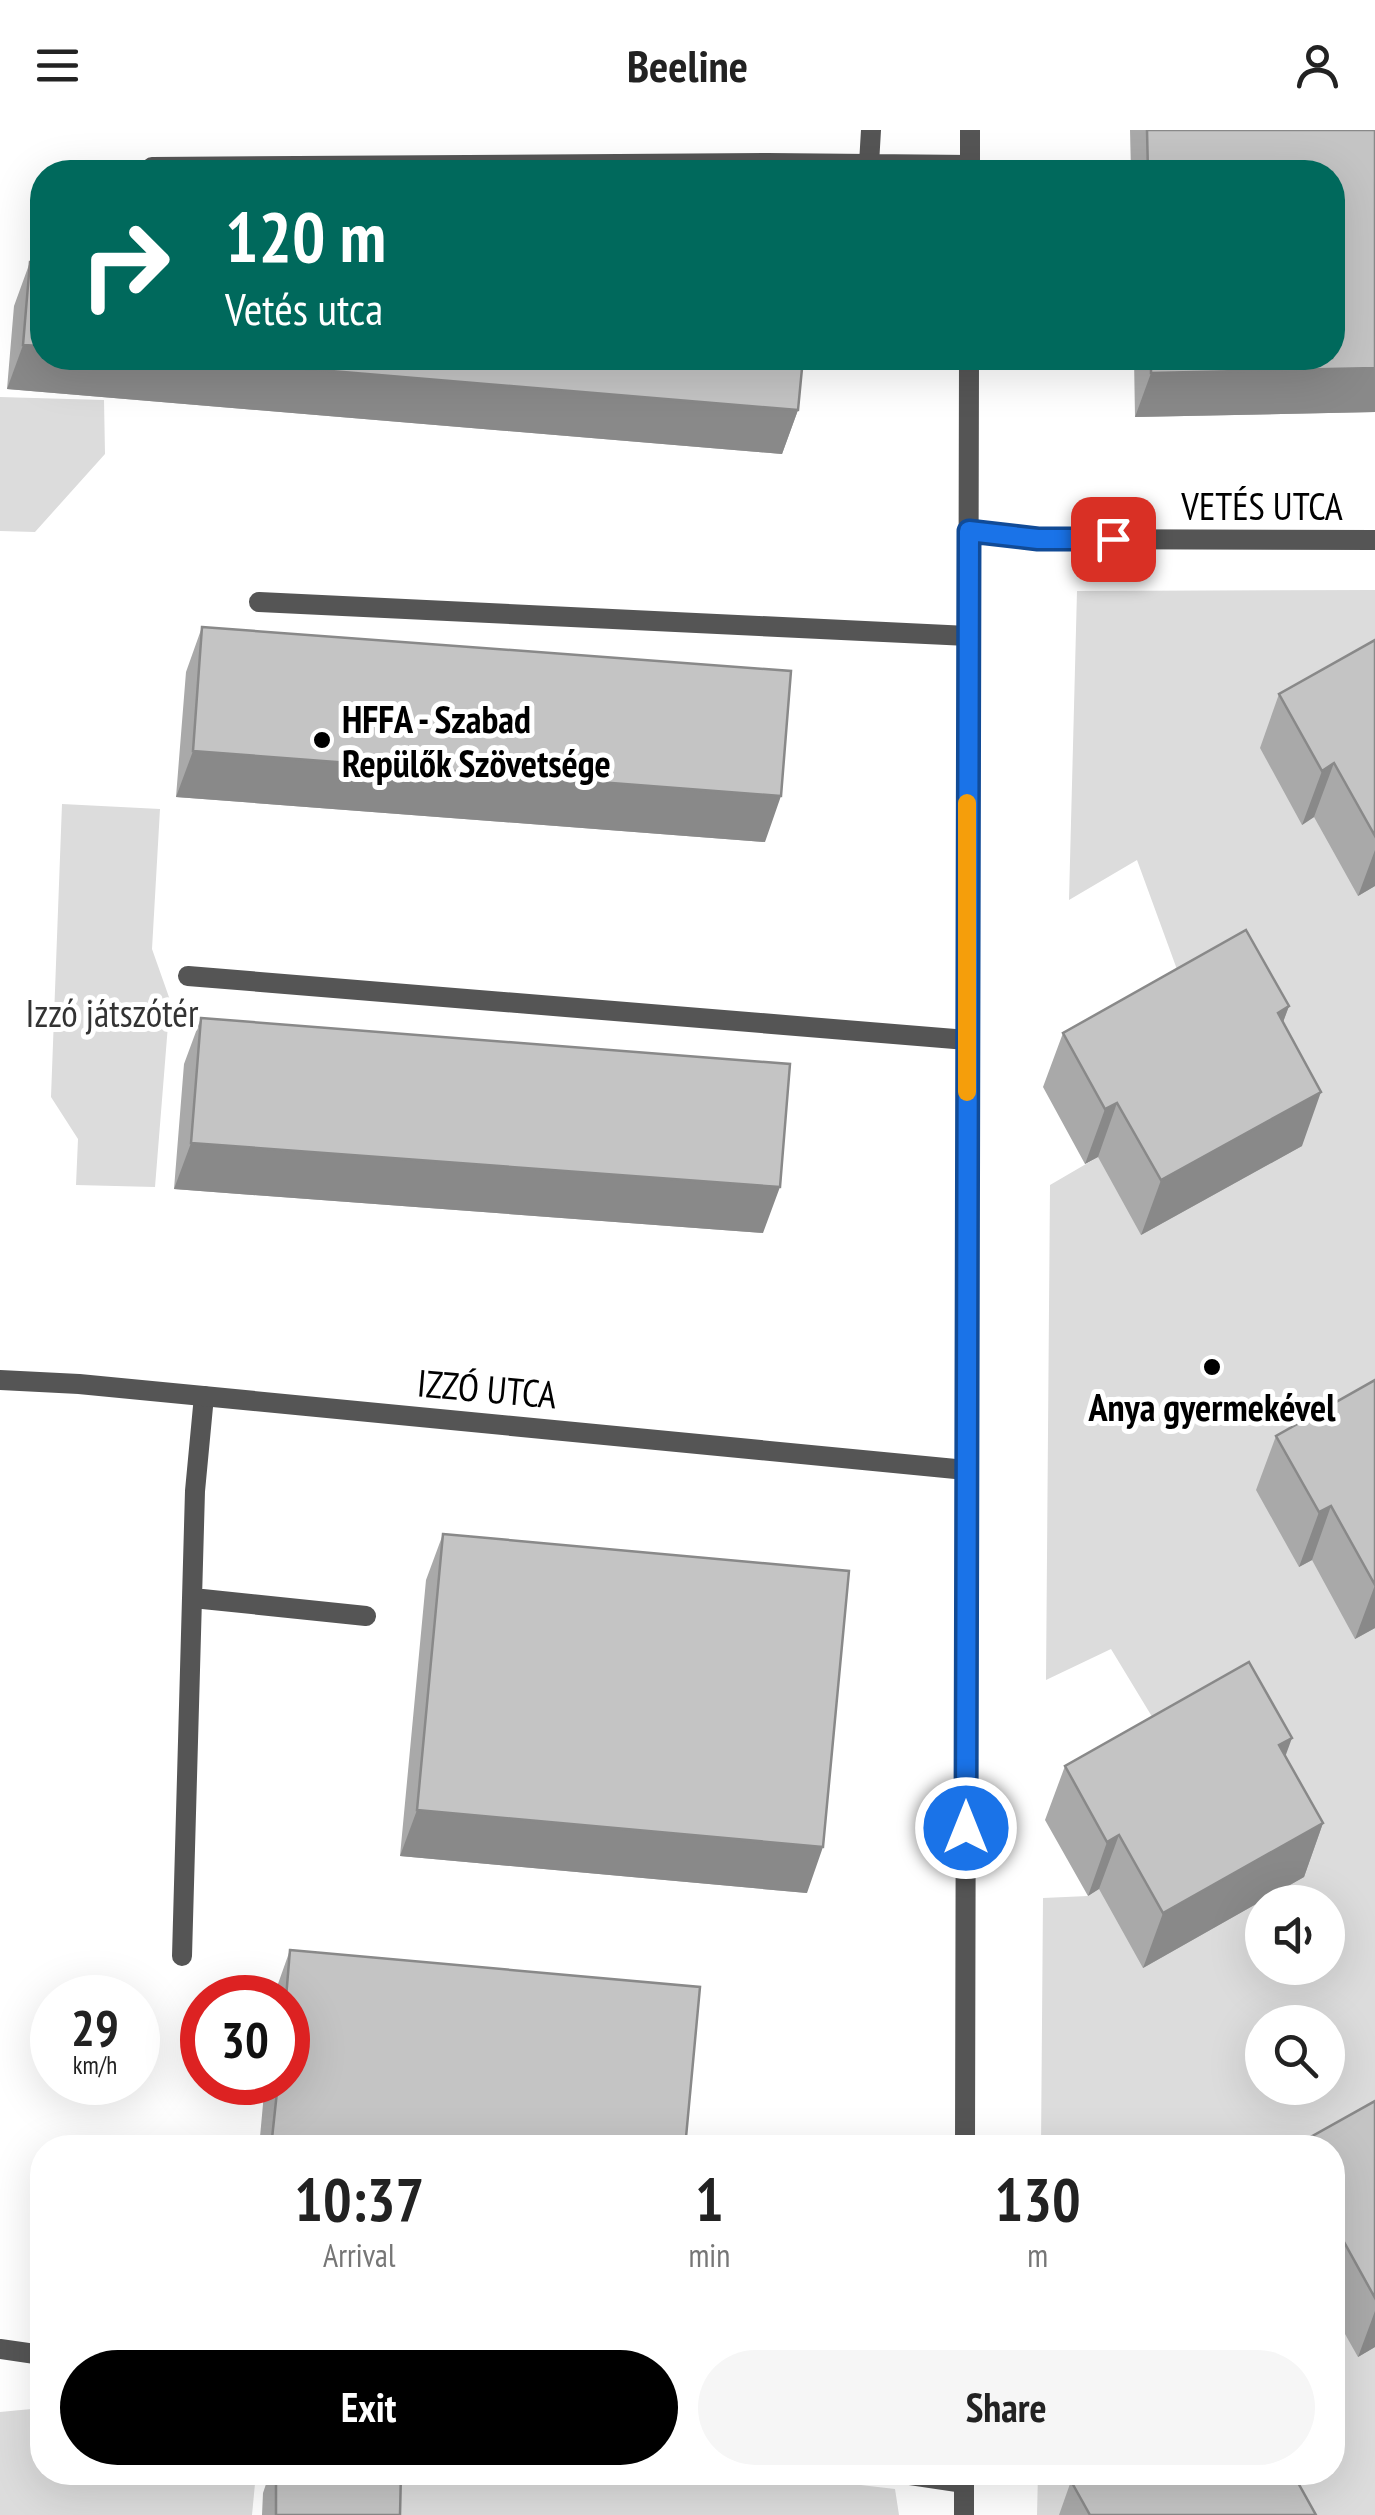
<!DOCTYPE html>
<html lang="en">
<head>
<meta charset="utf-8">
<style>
  body { margin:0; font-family:"PT Sans Narrow",sans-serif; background:#f6f6f6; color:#222; height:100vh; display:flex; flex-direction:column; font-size:38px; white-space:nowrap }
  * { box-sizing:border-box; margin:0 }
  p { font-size:32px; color:#767676 }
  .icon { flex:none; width:55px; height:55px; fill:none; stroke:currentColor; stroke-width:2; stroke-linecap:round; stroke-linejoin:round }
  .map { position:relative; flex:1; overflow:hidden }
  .details { position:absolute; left:30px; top:2005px; width:1315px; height:350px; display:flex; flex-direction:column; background:#fff; border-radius:40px; box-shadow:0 10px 40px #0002 }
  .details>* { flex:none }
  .banner { position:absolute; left:30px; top:30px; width:1315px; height:210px; border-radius:40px; box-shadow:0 10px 40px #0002; background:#00695c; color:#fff; overflow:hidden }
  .tools { position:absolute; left:1245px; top:1755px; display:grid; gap:20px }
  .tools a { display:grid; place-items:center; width:100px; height:100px; border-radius:50%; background:#fff; box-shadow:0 10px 40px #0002; font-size:50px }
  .speed { position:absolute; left:30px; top:1845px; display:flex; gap:20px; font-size:50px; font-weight:700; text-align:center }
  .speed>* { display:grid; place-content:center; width:130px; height:130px; border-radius:50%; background:#fff; box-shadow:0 10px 40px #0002; line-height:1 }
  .speed small { font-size:25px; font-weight:400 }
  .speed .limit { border:15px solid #d22; background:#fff; color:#111 }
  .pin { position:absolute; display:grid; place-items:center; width:85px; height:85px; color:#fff; margin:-42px; border-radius:20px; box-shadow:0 5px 15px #0006 }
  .me { position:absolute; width:110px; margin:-55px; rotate:0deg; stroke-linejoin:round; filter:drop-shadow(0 0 8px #0008) }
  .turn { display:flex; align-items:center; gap:35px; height:210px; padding:0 30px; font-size:45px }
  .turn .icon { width:130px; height:130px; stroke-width:2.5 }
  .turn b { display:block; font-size:70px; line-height:85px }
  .eta { display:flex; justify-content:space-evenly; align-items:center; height:170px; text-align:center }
  .eta b { font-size:60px; font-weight:600; line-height:70px }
  .primary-button { display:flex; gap:20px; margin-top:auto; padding:20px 30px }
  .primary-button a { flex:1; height:115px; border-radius:60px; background:#000; color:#fff; font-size:40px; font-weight:600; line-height:115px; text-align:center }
  .primary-button a+a { background:#f6f6f6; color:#222 }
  header { display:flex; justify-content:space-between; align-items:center; height:130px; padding:0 30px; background:#fff; font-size:45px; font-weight:600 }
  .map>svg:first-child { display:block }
  .green { fill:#dcdcdc; fill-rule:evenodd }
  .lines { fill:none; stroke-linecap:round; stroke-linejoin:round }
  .lane { stroke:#555; stroke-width:20 }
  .street { stroke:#555; stroke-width:20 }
  .wall { fill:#a9a9a9 }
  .shaded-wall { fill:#898989 }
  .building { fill:#c4c4c4; stroke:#898989; stroke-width:2.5 }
  .route-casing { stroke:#114b97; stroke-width:25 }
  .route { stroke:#1a73e8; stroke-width:18 }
  .slow { stroke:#f59e0b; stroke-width:18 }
  .poi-dot { fill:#000; stroke:#fff; stroke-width:4 }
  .labels { text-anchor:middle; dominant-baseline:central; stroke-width:10; stroke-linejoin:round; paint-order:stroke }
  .street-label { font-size:38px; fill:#000; stroke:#fff }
  .poi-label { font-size:38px; font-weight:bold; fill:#000; stroke:#fff; text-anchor:start }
  .park-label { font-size:38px; fill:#333; stroke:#fff }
</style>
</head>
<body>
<header><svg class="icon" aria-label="menu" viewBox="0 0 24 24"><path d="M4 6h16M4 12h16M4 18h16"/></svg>Beeline<svg class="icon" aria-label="person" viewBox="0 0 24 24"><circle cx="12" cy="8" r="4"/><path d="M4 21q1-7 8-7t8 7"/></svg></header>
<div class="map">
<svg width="1375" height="2385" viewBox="0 0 1375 2385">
  <rect width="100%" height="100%" fill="#fff"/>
  <path class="green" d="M 0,267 L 104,270 L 105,324 L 35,402 L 0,401 Z
    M 1375,460 L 1375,2385 L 1037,2385 L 1038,2343 L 1332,2342 L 1332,2018 L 1041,2017 L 1043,1768 L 1088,1766 L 1099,1759 L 1171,1618 L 1111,1519 L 1046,1550 L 1050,1055 L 1098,1027 L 1190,875 L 1137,730 L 1069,770 L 1077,461 ZM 1262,1772 L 1328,1772 L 1328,1838 L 1262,1838 ZM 1262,1892 L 1328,1892 L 1328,1958 L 1262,1958 Z
    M 62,674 L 160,679 L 152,819 L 170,870 L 155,1057 L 76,1055 L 78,1009 L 51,967 Z
    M 42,2278 L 42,2342 L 256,2343 L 252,2385 L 0,2385 L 0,2282 Z
    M 310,2342 L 749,2342 L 895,2359 L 899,2385 L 396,2385 Z"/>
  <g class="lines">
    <path class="lane" d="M 869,34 L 871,0
      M 152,37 L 768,33 L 970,35
      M 259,472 L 968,506
      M 188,846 L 967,910
      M 193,1468 L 366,1486
      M 182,1826 L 195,1361 L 204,1266"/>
    <path class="street" d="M 970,42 L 970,0
      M 969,401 L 1038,409 L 1375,410
      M 0,1250 L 79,1254 L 966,1340
      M 965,2018 L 969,228
      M 0,2219 L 42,2225
      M 890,2342 L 964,2353
      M 964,2385 L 964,2342"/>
  </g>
  <path class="wall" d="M 1130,0 L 1375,0 L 1375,282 L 1135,287 L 1134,228 L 1332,228 L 1332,42 L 1131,42 Z
    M 30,132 L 798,280 L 782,324 L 7,259 L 14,176 Z
    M 202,497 L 765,712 L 176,667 L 186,542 Z
    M 1375,510 L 1375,756 L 1358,766 L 1314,687 L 1302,695 L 1260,618 L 1279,564 Z
    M 1289,876 L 1283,892 L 1302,1016 L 1141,1105 L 1098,1027 L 1085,1034 L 1043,957 L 1063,903 Z
    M 201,888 L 763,1103 L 174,1059 L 184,934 Z
    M 1375,1250 L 1375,1498 L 1355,1509 L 1312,1430 L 1299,1437 L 1256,1360 L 1276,1306 Z
    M 443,1404 L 807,1763 L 400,1726 L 426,1450 Z
    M 1285,1626 L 1323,1693 L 1304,1747 L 1143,1838 L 1099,1759 L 1088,1766 L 1045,1690 L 1065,1636 Z
    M 290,1820 L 685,2018 L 259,2018 L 265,1952 L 288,1952 L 288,1868 L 273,1868 Z
    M 1375,1971 L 1375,2217 L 1358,2227 L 1332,2181 L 1332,2018 Z
    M 42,2067 L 42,2139 L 35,2139 L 36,2084 Z
    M 270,2342 L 401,2342 L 400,2385 L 262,2385 L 263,2363 Z
    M 1071,2351 L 1316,2385 L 1059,2385 Z"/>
  <path class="shaded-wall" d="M 23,215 L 42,216 L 42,228 L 177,228 L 798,280 L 782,324 L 7,259 Z
    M 1375,238 L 1375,282 L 1135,287 L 1151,243 Z
    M 193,621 L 781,666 L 765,712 L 176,667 Z
    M 1334,633 L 1314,687 L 1302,695 L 1322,641 Z
    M 1375,720 L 1375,756 L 1358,766 Z
    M 1289,876 L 1269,930 L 1278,883 Z
    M 1321,962 L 1302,1016 L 1141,1105 L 1161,1050 Z
    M 1117,973 L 1098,1027 L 1085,1034 L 1105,979 Z
    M 191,1013 L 780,1057 L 763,1103 L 174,1059 Z
    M 1331,1376 L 1312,1430 L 1299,1437 L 1319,1382 Z
    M 1375,1455 L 1375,1498 L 1355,1509 Z
    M 1292,1608 L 1272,1663 L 1279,1615 Z
    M 417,1680 L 823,1717 L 807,1763 L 400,1726 Z
    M 1323,1693 L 1304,1747 L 1143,1838 L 1163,1783 Z
    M 1119,1705 L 1099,1759 L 1088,1766 L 1107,1712 Z
    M 42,2118 L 42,2139 L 35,2139 Z
    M 1375,2181 L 1375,2217 L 1358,2227 Z"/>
  <path class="building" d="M 1147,0 L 1375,0 L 1375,238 L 1151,243 L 1151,228 L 1332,228 L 1332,42 L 1148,42 Z
    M 30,132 L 42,133 L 42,216 L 23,215 Z
    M 177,228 L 803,228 L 798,280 Z
    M 202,497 L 791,541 L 781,666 L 193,621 Z
    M 1375,510 L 1375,706 L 1334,633 L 1322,641 L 1279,564 Z
    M 1246,800 L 1289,876 L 1278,883 L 1321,962 L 1161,1050 L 1117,973 L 1105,979 L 1063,903 Z
    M 201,888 L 790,934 L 780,1057 L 191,1013 Z
    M 1375,1250 L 1375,1455 L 1331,1376 L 1319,1382 L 1276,1306 Z
    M 443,1404 L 849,1441 L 823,1717 L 417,1680 Z
    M 1249,1532 L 1292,1608 L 1279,1615 L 1323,1693 L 1163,1783 L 1119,1705 L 1107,1712 L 1065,1636 Z
    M 290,1820 L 700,1857 L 685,2018 L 271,2018 L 278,1952 L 288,1952 L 288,1868 L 286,1868 Z
    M 1375,1971 L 1375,2168 L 1334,2094 L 1332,2095 L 1332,2018 L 1291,2018 Z
    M 276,2342 L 401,2342 L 400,2385 L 276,2385 Z
    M 1087,2342 L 1292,2342 L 1316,2385 L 1090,2385 L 1071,2351 Z"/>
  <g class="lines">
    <g class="route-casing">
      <path id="route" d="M 966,1698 L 969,401 L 1038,409 L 1113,409"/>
    </g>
    <use href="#route" class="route"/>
    <path class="slow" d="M 967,962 L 967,673"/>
  </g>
  <g class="poi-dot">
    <circle cx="322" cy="610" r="10"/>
    <circle cx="1212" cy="1237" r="10"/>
  </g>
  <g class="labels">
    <g class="street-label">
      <text x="1262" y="375">VETÉS UTCA</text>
      <text transform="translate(487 1258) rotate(5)">IZZÓ UTCA</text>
    </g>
    <g class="poi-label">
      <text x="342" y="588">HFFA - Szabad<tspan x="342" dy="44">Repülők Szövetsége</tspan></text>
      <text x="1212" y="1276" text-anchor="middle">Anya gyermekével</text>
    </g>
    <g class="park-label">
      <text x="112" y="882">Izzó játszótér</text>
    </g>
  </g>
</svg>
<div class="tools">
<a><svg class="icon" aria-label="sound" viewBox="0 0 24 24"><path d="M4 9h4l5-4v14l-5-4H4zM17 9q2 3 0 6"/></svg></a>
<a><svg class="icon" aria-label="search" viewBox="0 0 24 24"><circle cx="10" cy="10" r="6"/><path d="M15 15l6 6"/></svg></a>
</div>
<div class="speed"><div>29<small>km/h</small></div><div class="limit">30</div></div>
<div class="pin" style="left:1113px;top:409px;background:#d93025"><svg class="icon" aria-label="arrive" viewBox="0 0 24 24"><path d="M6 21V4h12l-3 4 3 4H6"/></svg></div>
<svg class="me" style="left:966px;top:1698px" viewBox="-20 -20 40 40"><circle r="17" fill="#1a73e8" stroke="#fff" stroke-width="3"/><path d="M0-11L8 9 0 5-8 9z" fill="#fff"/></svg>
<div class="banner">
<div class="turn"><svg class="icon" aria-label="right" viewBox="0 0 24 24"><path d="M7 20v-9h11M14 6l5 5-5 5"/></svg><div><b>120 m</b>Vetés utca</div></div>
</div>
<section class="details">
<div class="eta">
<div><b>10:37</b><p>Arrival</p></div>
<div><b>1</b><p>min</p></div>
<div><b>130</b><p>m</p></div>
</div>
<div class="primary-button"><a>Exit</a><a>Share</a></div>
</section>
</div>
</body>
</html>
